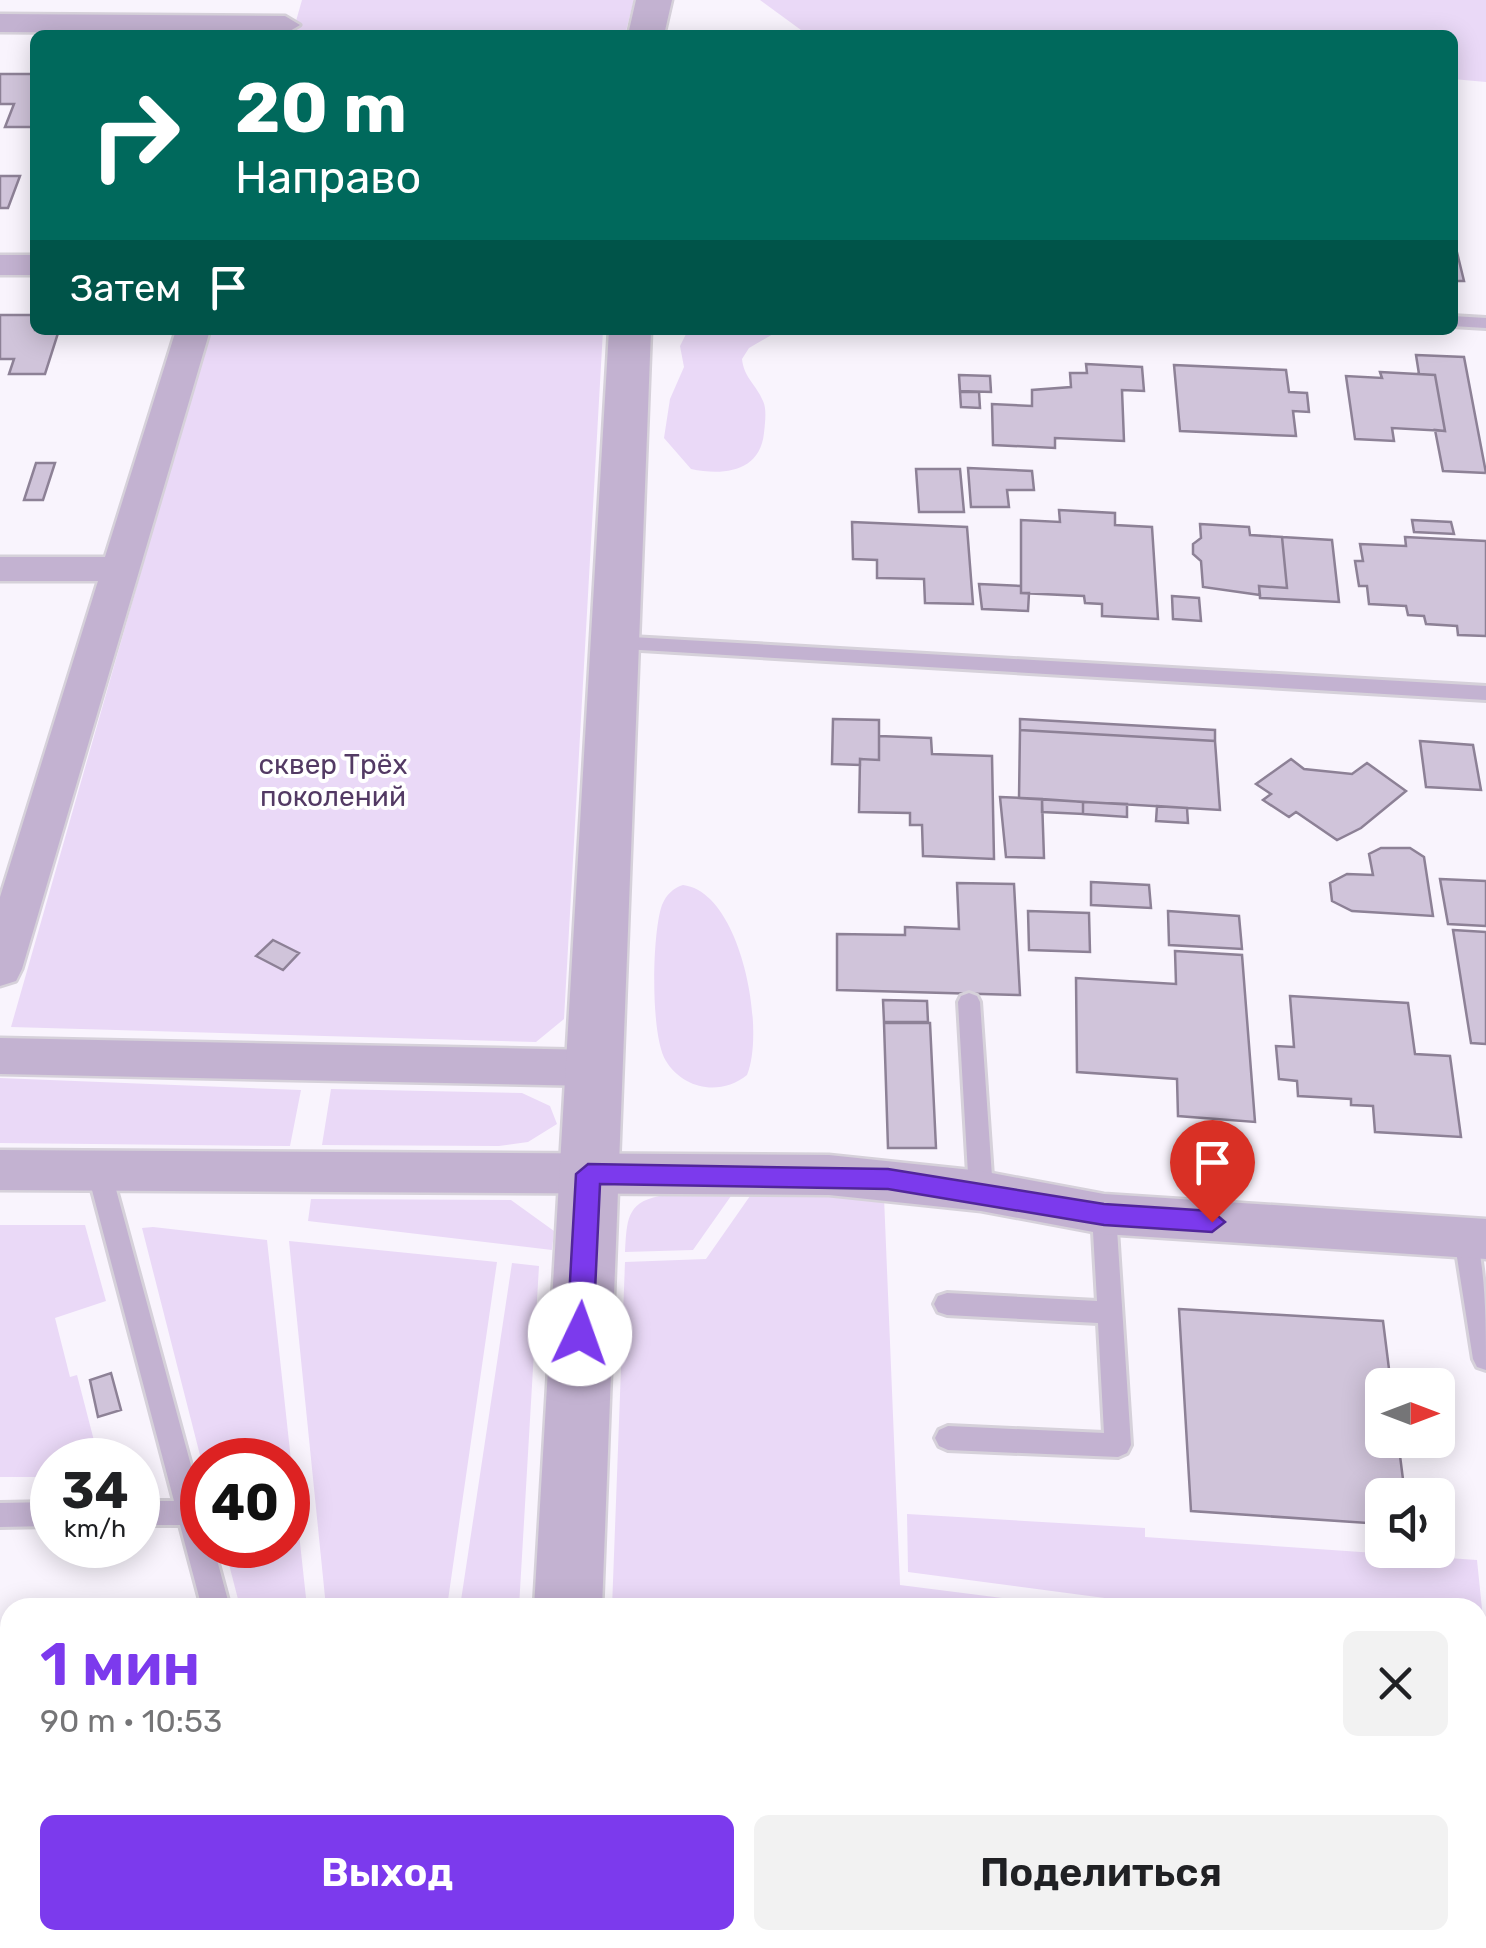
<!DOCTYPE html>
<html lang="ru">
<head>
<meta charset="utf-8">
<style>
  body { margin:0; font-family:Rubik,sans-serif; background:#f2f2f2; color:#202124; height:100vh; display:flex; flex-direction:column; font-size:38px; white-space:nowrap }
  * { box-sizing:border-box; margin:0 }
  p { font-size:32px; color:#757577 }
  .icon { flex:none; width:55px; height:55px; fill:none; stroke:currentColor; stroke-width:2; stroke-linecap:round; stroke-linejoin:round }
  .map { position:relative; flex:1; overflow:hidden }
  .side { position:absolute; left:0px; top:1598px; width:1488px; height:352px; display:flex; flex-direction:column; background:#fff; border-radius:30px 30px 0 0; box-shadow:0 5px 25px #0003 }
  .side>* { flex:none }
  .banner { position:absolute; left:30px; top:30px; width:1428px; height:305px; border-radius:15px; box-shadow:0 5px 25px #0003; background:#00695c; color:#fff; overflow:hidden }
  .needle { width:65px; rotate:90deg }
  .controls { position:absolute; left:1365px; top:1368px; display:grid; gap:20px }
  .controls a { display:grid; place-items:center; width:90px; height:90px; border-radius:15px; background:#fff; box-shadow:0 5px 25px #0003; font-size:50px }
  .speed { position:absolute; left:30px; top:1438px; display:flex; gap:20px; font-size:50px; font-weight:700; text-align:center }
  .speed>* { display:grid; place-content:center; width:130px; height:130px; border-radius:50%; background:#fff; box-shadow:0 5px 25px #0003; line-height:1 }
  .speed small { font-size:25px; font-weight:400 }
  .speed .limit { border:15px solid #d22; background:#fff; color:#111 }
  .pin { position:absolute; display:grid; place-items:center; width:85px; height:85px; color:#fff; margin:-102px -42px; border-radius:50% 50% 50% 0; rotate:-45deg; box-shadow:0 0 10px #0007 }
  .pin .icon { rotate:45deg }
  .me { position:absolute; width:110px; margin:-55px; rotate:3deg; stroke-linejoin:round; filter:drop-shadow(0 0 8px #0008) }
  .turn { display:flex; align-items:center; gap:35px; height:210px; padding:0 40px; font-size:45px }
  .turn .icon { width:130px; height:130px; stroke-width:2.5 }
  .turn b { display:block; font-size:70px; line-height:85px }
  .then { display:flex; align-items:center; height:95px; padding:0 40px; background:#0003; gap:20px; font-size:38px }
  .round { display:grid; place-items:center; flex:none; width:105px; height:105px; border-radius:15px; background:#f2f2f2 }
  .summary { display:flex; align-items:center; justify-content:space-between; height:170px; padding:0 40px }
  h1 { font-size:60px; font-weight:600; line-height:75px; color:#7c3aed }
  .cta { display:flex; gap:20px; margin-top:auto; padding:20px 40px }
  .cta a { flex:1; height:115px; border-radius:15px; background:#7c3aed; color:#fff; font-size:40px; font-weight:600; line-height:115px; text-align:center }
  .cta a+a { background:#f2f2f2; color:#202124 }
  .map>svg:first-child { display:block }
  .green { fill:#ead9f7 }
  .building { fill:#d0c4da; stroke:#8d8196; stroke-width:2.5 }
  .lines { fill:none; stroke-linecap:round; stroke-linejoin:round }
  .service-casing { stroke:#d6d1da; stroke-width:6 }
  .minor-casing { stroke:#d6d1da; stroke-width:5 }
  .tertiary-casing { stroke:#d6d1da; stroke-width:5 }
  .service { fill:#c3b2d1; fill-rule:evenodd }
  .minor { fill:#c3b2d1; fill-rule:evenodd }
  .tertiary { fill:#c3b2d1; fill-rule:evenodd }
  .route { fill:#7c3aed; stroke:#51269a; stroke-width:2.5 }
  .labels { text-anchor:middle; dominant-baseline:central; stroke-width:8; stroke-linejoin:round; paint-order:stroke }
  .park-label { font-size:28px; fill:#533a64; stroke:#fff }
</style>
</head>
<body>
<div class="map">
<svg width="1486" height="1948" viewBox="0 0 1486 1948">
  <rect width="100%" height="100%" fill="#f9f4fd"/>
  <path class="green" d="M 302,0 L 634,0 L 625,35 L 292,35 Z
    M 760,0 L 1486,0 L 1486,82 L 1453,79 L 1452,35 L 833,35 L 801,30 Z
    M 210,330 L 603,330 L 564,1019 L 536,1042 L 11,1027 Z
    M 688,330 L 780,330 L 749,348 L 742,359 C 744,378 756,384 763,401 C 767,409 765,423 764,433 C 760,472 723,476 691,469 L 664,438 L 670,399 L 684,367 L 680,346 Z
    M 683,885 C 741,892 766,1029 747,1075 C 721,1096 684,1090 666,1061 C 650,1036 652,933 662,905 C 666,895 673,888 683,885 Z
    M 0,1078 L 301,1090 L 290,1146 L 0,1143 Z
    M 331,1089 L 522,1093 L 550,1106 L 557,1124 L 528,1142 L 499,1146 L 322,1145 Z
    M 659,1196 L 731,1196 L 693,1250 L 625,1252 C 627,1221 626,1203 659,1196 Z
    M 750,1196 L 884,1197 L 900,1585 L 1073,1607 L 612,1608 L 625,1262 L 706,1259 Z
    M 311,1199 L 511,1200 L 554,1231 L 552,1250 L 308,1221 Z
    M 0,1225 L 85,1225 L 106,1301 L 55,1318 L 70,1377 L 77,1375 L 99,1460 L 52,1460 L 52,1477 L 0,1477 Z
    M 153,1227 L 267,1240 L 307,1607 L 240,1607 L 224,1545 L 288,1545 L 288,1460 L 202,1463 L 142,1228 Z
    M 289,1241 L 497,1262 L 447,1607 L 326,1607 Z
    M 512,1263 L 539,1266 L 519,1607 L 460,1607 Z
    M 907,1514 L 1145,1528 L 1145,1537 L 1477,1560 L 1486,1648 L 1478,1647 L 1478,1608 L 1180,1608 L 908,1572 Z
    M 324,1940 L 499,1940 L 498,1948 L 324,1948 Z
    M 599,1940 L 971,1940 L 970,1948 L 599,1948 Z"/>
  <path class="building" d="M 0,74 L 35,74 L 34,127 L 5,127 L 14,104 L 0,104 Z
    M 0,176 L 20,176 L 8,208 L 0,208 Z
    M 1452,232 L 1464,281 L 1452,281 Z
    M 0,315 L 35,315 L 35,330 L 59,330 L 45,374 L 9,374 L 14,359 L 0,359 Z
    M 1416,355 L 1464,357 L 1486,473 L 1443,471 L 1435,430 L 1445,431 L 1435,375 L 1419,374 Z
    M 1086,364 L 1142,367 L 1144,391 L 1122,390 L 1124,441 L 1055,438 L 1055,448 L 993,445 L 992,404 L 1032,406 L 1032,390 L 1071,387 L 1070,373 L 1087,373 Z
    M 1174,365 L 1286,370 L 1289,392 L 1307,393 L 1309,412 L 1293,411 L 1296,436 L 1180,431 Z
    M 1380,372 L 1435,375 L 1445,431 L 1392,428 L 1394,441 L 1355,439 L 1346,376 L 1382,378 Z
    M 959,375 L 990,376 L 991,392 L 960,391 Z
    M 960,392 L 979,392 L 980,408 L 961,407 Z
    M 36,463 L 55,463 L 43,500 L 24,500 Z
    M 968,468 L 1032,471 L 1034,490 L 1007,490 L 1009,507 L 971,507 Z
    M 916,469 L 960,469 L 964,512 L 919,512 Z
    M 1059,510 L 1115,513 L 1115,525 L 1152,527 L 1158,619 L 1102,616 L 1102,604 L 1085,603 L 1084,596 L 1021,593 L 1021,520 L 1060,522 Z
    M 1412,520 L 1451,522 L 1454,534 L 1414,532 Z
    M 852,522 L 967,527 L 973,604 L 925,603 L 924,579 L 877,578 L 877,560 L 853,559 Z
    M 1200,524 L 1249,527 L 1250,535 L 1282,537 L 1287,588 L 1259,586 L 1260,595 L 1203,587 L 1201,561 L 1193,554 L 1193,544 L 1201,538 Z
    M 1282,537 L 1332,540 L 1339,602 L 1260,598 L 1259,586 L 1287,588 Z
    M 1405,537 L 1486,541 L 1486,636 L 1458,635 L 1457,626 L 1426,624 L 1424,616 L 1408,615 L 1406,606 L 1369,604 L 1367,586 L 1359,586 L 1355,561 L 1363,561 L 1360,544 L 1406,546 Z
    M 979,584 L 1021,586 L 1021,593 L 1029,593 L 1028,611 L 982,609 Z
    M 1172,596 L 1199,598 L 1201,621 L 1173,619 Z
    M 833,719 L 879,720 L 879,760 L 860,759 L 860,765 L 832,764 Z
    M 1020,719 L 1215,730 L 1215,741 L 1020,730 Z
    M 1020,730 L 1215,741 L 1220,810 L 1019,798 Z
    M 879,736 L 931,738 L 932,754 L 992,756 L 994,859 L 923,856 L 922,825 L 910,825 L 910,813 L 859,812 L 860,759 L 879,760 Z
    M 1420,741 L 1473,745 L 1481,790 L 1426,787 Z
    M 1291,759 L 1304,769 L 1352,774 L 1367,763 L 1406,791 L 1361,828 L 1337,840 L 1296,812 L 1289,817 L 1263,800 L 1271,794 L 1256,784 Z
    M 1000,797 L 1042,799 L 1044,858 L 1006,857 Z
    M 1042,799 L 1083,802 L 1083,814 L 1042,812 Z
    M 1083,802 L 1127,804 L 1127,817 L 1083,814 Z
    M 1157,806 L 1187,808 L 1188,823 L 1156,821 Z
    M 1381,848 L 1410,848 L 1424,857 L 1433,916 L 1352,911 L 1332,901 L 1330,883 L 1347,874 L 1373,875 L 1369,854 Z
    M 1440,879 L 1486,881 L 1486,926 L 1448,924 Z
    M 1091,882 L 1149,885 L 1151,908 L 1091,905 Z
    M 957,883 L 1014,884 L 1020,995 L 837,990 L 837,934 L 905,935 L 905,927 L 959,929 Z
    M 1028,911 L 1089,913 L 1090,952 L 1029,950 Z
    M 1168,911 L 1239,916 L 1242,949 L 1169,945 Z
    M 1453,930 L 1486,932 L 1486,1044 L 1471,1043 Z
    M 273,940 L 299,953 L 283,970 L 256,956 Z
    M 1175,951 L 1242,955 L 1255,1122 L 1178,1116 L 1177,1079 L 1077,1072 L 1076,978 L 1176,984 Z
    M 1290,996 L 1408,1003 L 1415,1054 L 1450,1056 L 1461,1137 L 1375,1132 L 1373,1106 L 1351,1105 L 1351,1099 L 1298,1096 L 1297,1081 L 1279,1079 L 1276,1046 L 1294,1047 Z
    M 883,1000 L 927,1001 L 928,1022 L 884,1022 Z
    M 884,1023 L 930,1023 L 936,1148 L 888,1148 Z
    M 1179,1309 L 1383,1321 L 1391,1385 L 1382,1385 L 1382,1440 L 1398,1440 L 1405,1495 L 1382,1495 L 1382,1524 L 1191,1511 Z
    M 111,1373 L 121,1410 L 98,1417 L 90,1380 Z
    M 1478,1712 L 1486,1713 L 1486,1856 L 1478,1842 Z"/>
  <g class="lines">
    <g class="service-casing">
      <path id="service" d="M 1452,316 L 1486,318 L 1486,328 L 1452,326 Z
        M 614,636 L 1486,686 L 1486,700 L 607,648 L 604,643 L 607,638 Z
        M 969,993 L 977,996 L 980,1002 L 993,1191 L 990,1198 L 981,1201 L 972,1198 L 969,1191 L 958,1002 L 961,996 Z
        M 99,1161 L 108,1164 L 111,1171 L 202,1506 L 202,1545 L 213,1545 L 230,1608 L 202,1608 L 180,1525 L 138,1525 L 138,1501 L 174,1501 L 87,1171 L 90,1164 Z
        M 1104,1204 L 1113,1207 L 1116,1214 L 1131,1445 L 1127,1453 L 1118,1457 L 948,1450 L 939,1446 L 935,1438 L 939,1430 L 948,1426 L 1104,1433 L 1098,1323 L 947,1315 L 938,1312 L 934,1304 L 938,1296 L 947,1293 L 1097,1301 L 1092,1214 L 1095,1207 Z
        M 1466,1228 L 1475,1231 C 1486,1271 1486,1327 1486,1370 L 1477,1367 L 1473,1359 L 1454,1238 L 1457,1231 Z
        M 52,1502 L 52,1526 L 0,1527 L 0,1503 Z
        M 0,1824 L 10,1824 L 10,1854 L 0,1854 Z
        M 980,1940 L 1010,1940 L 1010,1948 L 980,1948 Z
        M 1362,1940 L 1450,1940 L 1453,1948 L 1365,1948 Z"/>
    </g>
    <g class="minor-casing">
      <path id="minor" d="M 0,14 L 285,16 L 300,25 L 285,34 L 0,32 Z
        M 0,255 L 35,255 L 35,275 L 0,275 Z
        M 176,330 L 210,330 L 22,969 L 16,981 L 0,986 L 0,897 L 98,581 L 0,581 L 0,557 L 105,557 Z
        M 0,1038 L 593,1050 L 609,1055 L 616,1068 L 609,1081 L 593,1086 L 0,1074 Z
        M 0,1150 L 829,1155 L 981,1171 L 1104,1194 L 1486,1219 L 1486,1259 L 1104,1234 L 981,1211 L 829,1195 L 0,1190 Z"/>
    </g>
    <g class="tertiary-casing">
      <path id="tertiary" d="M 636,0 L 672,0 L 664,35 L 628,35 Z
        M 609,330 L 651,330 L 602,1608 L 534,1608 Z
        M 516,1940 L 590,1940 L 589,1948 L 515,1948 Z"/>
    </g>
    <use href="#service" class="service"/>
    <use href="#minor" class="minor"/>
    <use href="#tertiary" class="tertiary"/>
  </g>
  <path class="route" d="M 588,1164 L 888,1169 L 1104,1204 L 1212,1211 L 1225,1222 L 1212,1232 L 1104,1225 L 888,1189 L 600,1184 L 593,1334 L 580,1346 L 567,1334 L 576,1174 Z"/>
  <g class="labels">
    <g class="park-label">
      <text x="333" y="764">сквер Трёх<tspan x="333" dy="32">поколений</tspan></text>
    </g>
  </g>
</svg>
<div class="controls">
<a><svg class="needle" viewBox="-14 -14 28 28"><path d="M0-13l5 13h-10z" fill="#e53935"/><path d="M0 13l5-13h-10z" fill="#757577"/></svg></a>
<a><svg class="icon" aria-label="sound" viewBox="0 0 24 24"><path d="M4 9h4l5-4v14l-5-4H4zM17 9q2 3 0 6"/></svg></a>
</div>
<div class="speed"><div>34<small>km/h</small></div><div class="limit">40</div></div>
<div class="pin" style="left:1212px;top:1222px;background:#d93025"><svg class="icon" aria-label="arrive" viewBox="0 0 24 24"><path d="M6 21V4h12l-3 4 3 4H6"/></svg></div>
<svg class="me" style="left:580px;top:1334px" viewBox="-20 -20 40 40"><circle r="19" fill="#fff"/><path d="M0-13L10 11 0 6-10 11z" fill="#7c3aed"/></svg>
<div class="banner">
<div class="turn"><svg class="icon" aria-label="right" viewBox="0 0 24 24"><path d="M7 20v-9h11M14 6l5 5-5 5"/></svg><div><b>20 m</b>Направо</div></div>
<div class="then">Затем<svg class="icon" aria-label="arrive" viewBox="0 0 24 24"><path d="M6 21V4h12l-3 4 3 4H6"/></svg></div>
</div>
<section class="side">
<div class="summary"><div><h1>1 мин</h1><p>90 m · 10:53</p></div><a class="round"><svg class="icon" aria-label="close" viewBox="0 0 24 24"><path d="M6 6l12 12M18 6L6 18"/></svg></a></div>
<div class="cta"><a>Выход</a><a>Поделиться</a></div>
</section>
</div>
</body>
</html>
